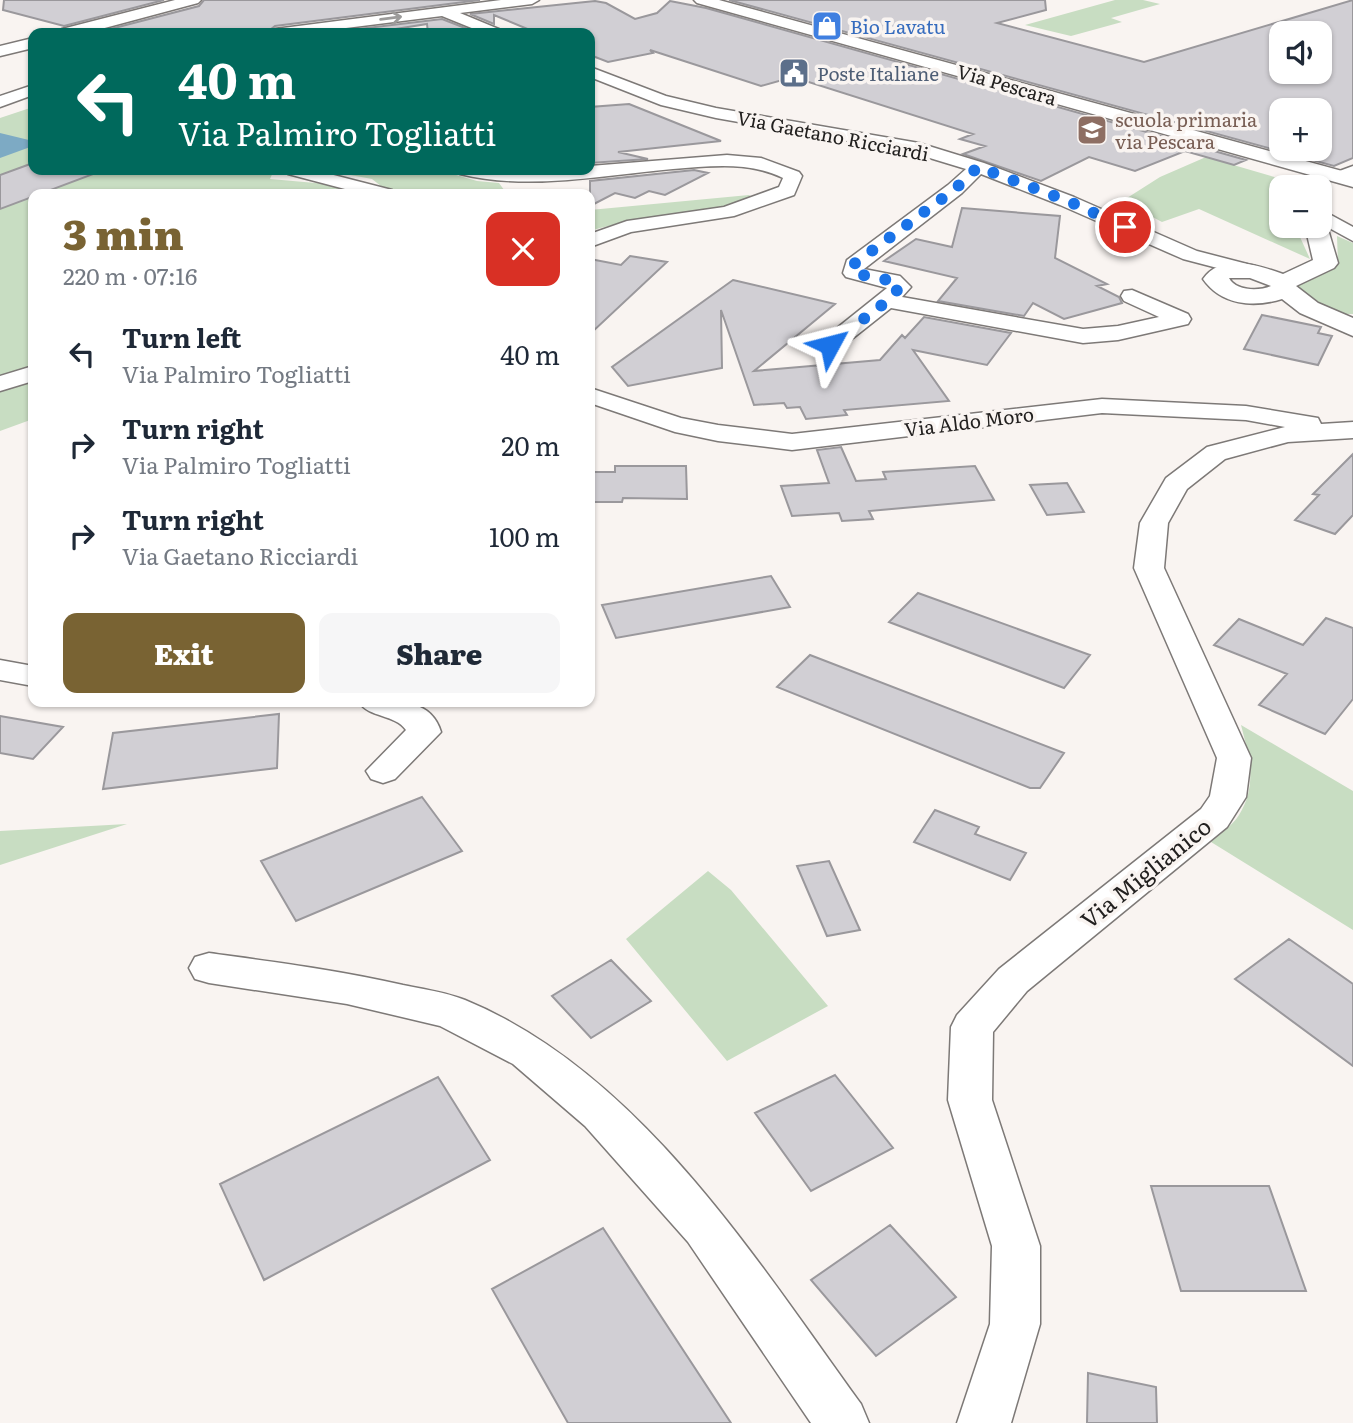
<!DOCTYPE html>
<html lang="en">
<head>
<meta charset="utf-8">
<style>
  body { margin:0; font-family:Literata,serif; background:#f6f6f7; color:#1f2937; height:100vh; display:flex; flex-direction:column; font-size:26px; white-space:nowrap }
  * { box-sizing:border-box; margin:0 }
  p { font-size:23px; color:#747a83 }
  .icon { flex:none; width:38px; height:38px; fill:none; stroke:currentColor; stroke-width:2; stroke-linecap:round; stroke-linejoin:round }
  .map { position:relative; flex:1; overflow:hidden }
  .side { position:absolute; left:28px; top:189px; width:567px; height:518px; display:flex; flex-direction:column; background:#fff; border-radius:14px; box-shadow:0 2px 5px #0004 }
  .side>* { flex:none }
  .guide { position:absolute; left:28px; top:28px; width:567px; height:147px; border-radius:14px; box-shadow:0 2px 5px #0004; background:#00695c; color:#fff; overflow:hidden }
  .tools { position:absolute; left:1269px; top:21px; display:grid; gap:14px }
  .tools a { display:grid; place-items:center; width:63px; height:63px; border-radius:14px; background:#fff; box-shadow:0 2px 5px #0004; font-size:35px }
  .pin { position:absolute; display:grid; place-items:center; width:60px; height:60px; color:#fff; margin:-30px; border:4px solid #fff; border-radius:50%; box-shadow:0 2px 7px #0007 }
  .me { position:absolute; width:77px; margin:-38px; rotate:52deg; stroke-linejoin:round; filter:drop-shadow(0 0 5px #0008) }
  .turn { display:flex; align-items:center; gap:24px; height:147px; padding:0 35px; font-size:32px }
  .turn .icon { width:91px; height:91px; stroke-width:2.5 }
  .turn b { display:block; font-size:49px; line-height:60px }
  .round { display:grid; place-items:center; flex:none; width:74px; height:74px; border-radius:14px; background:#f6f6f7 }
  .head { display:flex; align-items:center; justify-content:space-between; height:119px; padding:0 35px }
  h1 { font-size:42px; font-weight:800; line-height:52px; color:#796333 }
  .primary-button { display:flex; gap:14px; margin-top:auto; padding:14px 35px }
  .primary-button a { flex:1; height:80px; border-radius:14px; background:#796333; color:#fff; font-size:28px; font-weight:800; line-height:80px; text-align:center }
  .primary-button a+a { background:#f6f6f7; color:#1f2937 }
  ul { padding:0; list-style:none }
  li { display:flex; align-items:center; gap:21px; height:91px; padding:0 35px }
  li div { flex:1 }
  li b { display:block; font-size:26px }
  li em { font-style:normal }
  .map>svg:first-child { display:block }
  .green { fill:#c8ddc2 }
  .water { fill:#7daac4 }
  .building { fill:#d1cfd4; stroke:#9a989c; stroke-width:2; fill-rule:evenodd }
  .lines { fill:none; stroke-linecap:round; stroke-linejoin:round }
  .minor-casing { stroke:#7d7977; stroke-width:3 }
  .tertiary-casing { stroke:#7d7977; stroke-width:3 }
  .secondary-casing { stroke:#7d7977; stroke-width:3 }
  .minor { fill:#fff; fill-rule:evenodd }
  .tertiary { fill:#fff; fill-rule:evenodd }
  .secondary { fill:#fff; fill-rule:evenodd }
  .oneway { stroke:#9c9b9a }
  .route { stroke:#1a73e8; stroke-width:12; stroke-dasharray:0 21.6 }
  .labels { text-anchor:middle; dominant-baseline:central; stroke-width:7; stroke-linejoin:round; paint-order:stroke }
  .far-shop-label { font-size:19px; fill:#366cbe; stroke:#f9f4f1; text-anchor:start }
  .far-service-label { font-size:19px; fill:#4e5e75; stroke:#f9f4f1; text-anchor:start }
  .far-street-label { font-size:19px; fill:#22201f; stroke:#f9f4f1 }
  .far-education-label { font-size:19px; fill:#785e54; stroke:#f9f4f1; text-anchor:start }
  .street-label { font-size:23px; fill:#22201f; stroke:#f9f4f1 }
</style>
</head>
<body>
<div class="map">
<svg width="1353" height="1423" viewBox="0 0 1353 1423">
  <rect width="100%" height="100%" fill="#f9f4f1"/>
  <path class="green" d="M 1115,0 L 1143,0 L 1160,4 L 1111,18 L 1122,22 L 1071,36 L 1025,25 Z
    M 33,107 L 33,170 L 274,170 L 270,179 L 327,184 L 361,194 L 33,194 L 33,367 L 0,379 L 0,118 Z
    M 1206,157 L 1309,187 L 1281,187 L 1281,226 L 1302,226 L 1300,237 L 1310,259 L 1199,209 L 1162,222 L 1141,211 L 1118,219 L 1105,212 L 1160,177 Z
    M 373,170 L 439,170 L 477,181 L 499,183 L 507,194 L 391,194 L 372,179 L 345,174 Z
    M 749,195 L 754,198 C 700,218 645,214 590,231 L 590,210 Z
    M 1337,236 L 1353,243 L 1353,314 C 1330,315 1311,301 1295,285 L 1318,277 L 1338,264 Z
    M 33,376 L 33,419 L 0,431 L 0,388 Z
    M 1241,725 L 1353,791 L 1353,930 L 1211,842 C 1220,834 1233,825 1239,815 C 1258,785 1249,756 1241,725 Z
    M 127,824 L 0,865 L 0,831 Z
    M 708,871 L 731,890 L 828,1006 L 727,1061 L 626,939 Z"/>
  <path class="water" d="M 0,133 L 33,141 L 33,146 L 0,158 Z"/>
  <path class="building" d="M 4,0 L 164,0 L 64,26 L 3,10 Z
    M 204,0 L 480,0 L 275,26 L 266,33 L 95,33 L 199,6 Z
    M 729,0 L 1045,0 L 1046,10 L 997,23 L 1144,62 L 1353,0 L 1353,158 L 1334,166 ZM 1281,33 L 1320,33 L 1320,72 L 1281,72 ZM 1281,110 L 1320,110 L 1320,149 L 1281,149 Z
    M 595,1 L 606,3 L 635,19 L 657,13 L 670,1 L 706,8 L 1246,160 L 1234,165 L 1185,151 L 1135,171 L 1089,157 L 1041,181 L 963,154 L 985,146 L 960,139 L 973,134 L 793,77 L 761,86 L 650,50 L 653,53 L 608,62 L 590,55 L 590,33 L 537,33 L 494,15 L 494,24 L 470,14 Z
    M 442,19 L 478,33 L 428,33 L 427,24 L 371,33 L 325,33 Z
    M 629,104 L 721,141 L 618,152 L 648,159 L 590,163 L 590,107 Z
    M 33,163 L 33,170 L 95,170 L 96,173 L 0,209 L 0,175 Z
    M 694,170 L 708,173 L 665,195 L 649,191 L 635,198 L 615,193 L 590,206 L 590,181 Z
    M 962,208 L 1060,216 L 1055,258 L 1107,284 L 1097,286 L 1119,297 L 1122,303 L 1064,319 L 1033,303 L 1024,316 L 938,301 L 957,278 L 884,261 L 916,239 L 952,247 Z
    M 630,256 L 667,262 L 590,334 L 590,259 L 621,265 Z
    M 733,280 L 835,304 L 754,371 L 880,360 L 902,335 L 905,338 L 924,317 L 1011,333 L 987,365 L 913,350 L 949,401 L 844,410 L 847,415 L 806,419 L 800,407 L 787,408 L 784,403 L 754,405 L 721,310 L 722,368 L 628,386 L 612,367 Z
    M 1262,315 L 1321,327 L 1318,333 L 1332,336 L 1318,365 L 1244,349 Z
    M 841,447 L 856,481 L 886,479 L 883,472 L 975,466 L 994,500 L 869,511 L 873,519 L 842,521 L 839,513 L 792,516 L 781,486 L 829,483 L 817,450 Z
    M 1353,454 L 1353,515 L 1335,534 L 1295,520 L 1319,495 L 1313,494 Z
    M 615,466 L 686,466 L 687,499 L 623,498 L 622,502 L 590,502 L 590,472 L 615,472 Z
    M 1067,483 L 1084,512 L 1047,515 L 1030,485 Z
    M 771,576 L 790,607 L 616,638 L 602,605 Z
    M 918,593 L 1090,655 L 1064,688 L 889,622 Z
    M 1326,618 L 1353,628 L 1353,699 L 1325,734 L 1259,705 L 1287,674 L 1214,645 L 1239,619 L 1303,645 Z
    M 810,655 L 1064,753 L 1040,788 L 1030,788 L 777,687 Z
    M 279,714 L 277,768 L 103,789 L 113,733 Z
    M 0,716 L 63,727 L 33,759 L 0,753 Z
    M 422,797 L 462,851 L 296,921 L 261,861 Z
    M 935,810 L 979,827 L 975,834 L 1026,853 L 1010,880 L 914,842 Z
    M 829,861 L 860,930 L 827,936 L 797,866 Z
    M 1289,939 L 1353,984 L 1353,1066 L 1235,979 Z
    M 611,960 L 651,1001 L 591,1038 L 552,996 Z
    M 835,1075 L 893,1148 L 811,1191 L 755,1113 Z
    M 438,1077 L 490,1160 L 264,1280 L 220,1184 Z
    M 1151,1186 L 1269,1186 L 1306,1291 L 1181,1291 Z
    M 890,1225 L 956,1297 L 876,1356 L 811,1280 Z
    M 603,1228 L 731,1423 L 568,1423 L 492,1289 Z
    M 1088,1373 L 1156,1387 L 1157,1423 L 1087,1423 Z"/>
  <g class="lines">
    <g class="minor-casing">
      <path id="minor" d="M 501,0 L 539,0 L 532,4 L 460,13 L 501,30 L 503,33 L 484,33 L 442,16 L 306,33 L 268,33 L 275,29 Z
        M 590,67 L 666,96 L 716,108 L 919,143 L 984,163 L 1074,197 L 1197,251 L 1255,266 L 1258,270 L 1255,274 L 1248,276 L 1183,259 L 1060,205 L 981,174 L 962,193 L 864,269 L 900,276 L 911,287 L 902,297 L 1083,329 L 1118,326 L 1159,317 L 1124,301 L 1121,296 L 1124,291 L 1132,290 L 1188,314 L 1191,319 L 1188,324 L 1118,340 L 1083,343 L 891,308 L 838,350 L 822,350 L 818,345 L 822,340 L 887,288 L 846,277 L 843,273 L 847,260 L 948,185 L 966,169 L 910,152 L 716,118 L 661,105 L 590,77 Z
        M 33,85 L 33,95 L 0,107 L 0,96 Z
        M 727,155 L 761,158 L 799,172 L 802,176 L 794,195 L 734,216 L 631,232 L 590,247 L 590,234 L 627,221 L 724,207 L 779,187 L 783,178 C 748,161 710,166 673,169 C 604,175 528,191 460,174 L 457,170 L 590,170 L 590,166 Z
        M 1353,166 L 1353,178 L 1340,182 L 1331,177 L 1334,173 Z
        M 285,170 L 314,170 L 392,190 L 394,194 L 364,194 L 288,174 Z
        M 1320,209 L 1353,227 L 1353,241 L 1320,223 Z
        M 33,366 L 33,381 L 0,391 L 0,376 Z
        M 590,388 L 681,418 L 718,425 L 792,434 L 1102,399 L 1246,406 L 1318,418 L 1321,424 L 1353,422 L 1353,438 L 1288,442 L 1225,459 L 1187,489 L 1168,523 L 1164,568 L 1251,758 L 1246,797 L 1227,827 L 1027,991 L 993,1032 L 992,1100 L 1040,1246 L 1040,1324 L 1011,1423 L 957,1423 L 990,1324 L 992,1246 L 948,1100 L 951,1027 L 957,1015 L 999,969 L 1201,809 L 1210,796 L 1217,758 L 1134,568 L 1140,523 L 1166,478 L 1207,447 L 1285,427 L 1246,420 L 1102,413 L 792,450 L 718,441 L 675,432 L 590,403 Z
        M 0,660 L 33,666 L 33,686 L 0,680 Z
        M 359,702 C 390,702 430,695 441,732 L 395,779 L 383,783 L 371,779 L 366,771 L 406,730 C 395,714 369,718 359,702 Z
        M 209,953 C 274,962 339,970 403,985 C 423,989 445,992 465,1000 C 638,1071 755,1258 861,1404 L 869,1423 L 811,1423 L 688,1242 L 585,1126 L 513,1064 L 440,1026 L 347,1004 L 209,983 L 195,979 L 189,968 L 195,957 Z"/>
    </g>
    <g class="tertiary-casing">
      <path id="tertiary" d="M 694,0 L 719,0 L 1353,174 L 1353,187 L 697,3 Z
        M 1320,220 L 1327,226 L 1338,263 L 1334,268 L 1296,286 L 1318,303 L 1353,318 L 1353,336 L 1300,313 L 1282,299 C 1253,308 1221,305 1203,279 C 1221,253 1258,265 1283,274 L 1313,260 L 1305,226 L 1320,226 ZM 1229,278 L 1250,278 L 1271,286 C 1257,292 1235,290 1229,278 Z"/>
    </g>
    <g class="secondary-casing">
      <path id="secondary" d="M 175,0 L 201,0 L 198,3 L 86,33 L 60,33 L 62,29 Z
        M 33,38 L 33,48 L 0,56 L 0,46 Z"/>
    </g>
    <use href="#minor" class="minor"/>
    <use href="#tertiary" class="tertiary"/>
    <use href="#secondary" class="secondary"/>
  </g>
  <defs><path id="oneway-shaft" d="M-6 0H5M1.5-3L5.5 0L1.5 3" fill="none" stroke-width="1.6" stroke-linecap="round" stroke-linejoin="round" transform="scale(1.75)"/></defs>
  <use class="oneway" href="#oneway-shaft" transform="translate(391 18) rotate(-7)"/>
  <g class="lines">
    <path class="route" d="M 830,345 L 887,301 L 900,287 L 892,281 L 853,273 L 854,264 L 955,189 L 978,167 L 1068,201 L 1125,227"/>
  </g>
  <defs>
    <g id="shop-square" transform="scale(1.575)"><rect x="-9" y="-9" width="18" height="18" rx="4" fill="#3f7fe0" stroke="#f9f4f1"/><path d="M-5-2.5h2.3a2.7 3.5 0 0 1 5.4 0H5L5.5 6h-11ZM-1.5-2.5h3a1.5 2.3 0 0 0-3 0Z" fill="#fff"/></g>
    <g id="civic-square" transform="scale(1.575)"><rect x="-9" y="-9" width="18" height="18" rx="4" fill="#5c6f8a" stroke="#f9f4f1"/><path d="M-.6-6.5H3V-4.5H.6V-3L4-1V1h2V6H-6V1h2V-1L-.6-3ZM-1.2 2.5V6h2.4V2.5Z" fill="#fff"/></g>
    <g id="school-square" transform="scale(1.575)"><rect x="-9" y="-9" width="18" height="18" rx="4" fill="#8d6e63" stroke="#f9f4f1"/><path d="M0-5L7-2L0 1L-7-2ZM-4 1L0 2.5L4 1V4Q0 6-4 4Z" fill="#fff"/></g>
  </defs>
  <g fill-rule="evenodd">
    <use href="#shop-square" x="827" y="26"/>
    <use href="#civic-square" x="794" y="73"/>
    <use href="#school-square" x="1092" y="130"/>
  </g>
  <g class="labels">
    <g class="far-shop-label">
      <text x="850" y="26">Bio Lavatu</text>
    </g>
    <g class="far-service-label">
      <text x="817" y="73">Poste Italiane</text>
    </g>
    <g class="far-street-label">
      <text transform="translate(1007 84) rotate(16)">Via Pescara</text>
      <text transform="translate(833 135) rotate(11)">Via Gaetano Ricciardi</text>
      <text transform="translate(969 421) rotate(-7)">Via Aldo Moro</text>
    </g>
    <g class="far-education-label">
      <text x="1115" y="119">scuola primaria<tspan x="1115" dy="22">via Pescara</tspan></text>
    </g>
    <g class="street-label">
      <text transform="translate(1145 872) rotate(-39)">Via Miglianico</text>
    </g>
  </g>
</svg>
<div class="tools">
<a><svg class="icon" aria-label="sound" viewBox="0 0 24 24"><path d="M4 9h4l5-4v14l-5-4H4zM17 9q2 3 0 6"/></svg></a>
<a>+</a>
<a>−</a>
</div>
<div class="pin" style="left:1125px;top:227px;background:#d93025"><svg class="icon" aria-label="arrive" viewBox="0 0 24 24"><path d="M6 21V4h12l-3 4 3 4H6"/></svg></div>
<svg class="me" style="left:830px;top:345px" viewBox="-20 -20 40 40"><path d="M0-17L14 15 0 8-14 15z" fill="#1a73e8" stroke="#fff" stroke-width="4"/></svg>
<div class="guide">
<div class="turn"><svg class="icon" aria-label="left" viewBox="0 0 24 24"><path d="M17 20v-9H6M10 6l-5 5 5 5"/></svg><div><b>40 m</b>Via Palmiro Togliatti</div></div>
</div>
<section class="side">
<div class="head"><div><h1>3 min</h1><p>220 m · 07:16</p></div><a class="round" style="background:#d93025;color:#fff"><svg class="icon" aria-label="close" viewBox="0 0 24 24"><path d="M6 6l12 12M18 6L6 18"/></svg></a></div>
<ul>
<li><svg class="icon" aria-label="left" viewBox="0 0 24 24"><path d="M17 20v-9H6M10 6l-5 5 5 5"/></svg><div><b>Turn left</b><p>Via Palmiro Togliatti</p></div><em>40 m</em></li>
<li><svg class="icon" aria-label="right" viewBox="0 0 24 24"><path d="M7 20v-9h11M14 6l5 5-5 5"/></svg><div><b>Turn right</b><p>Via Palmiro Togliatti</p></div><em>20 m</em></li>
<li><svg class="icon" aria-label="right" viewBox="0 0 24 24"><path d="M7 20v-9h11M14 6l5 5-5 5"/></svg><div><b>Turn right</b><p>Via Gaetano Ricciardi</p></div><em>100 m</em></li>
</ul>
<div class="primary-button"><a>Exit</a><a>Share</a></div>
</section>
</div>
</body>
</html>
